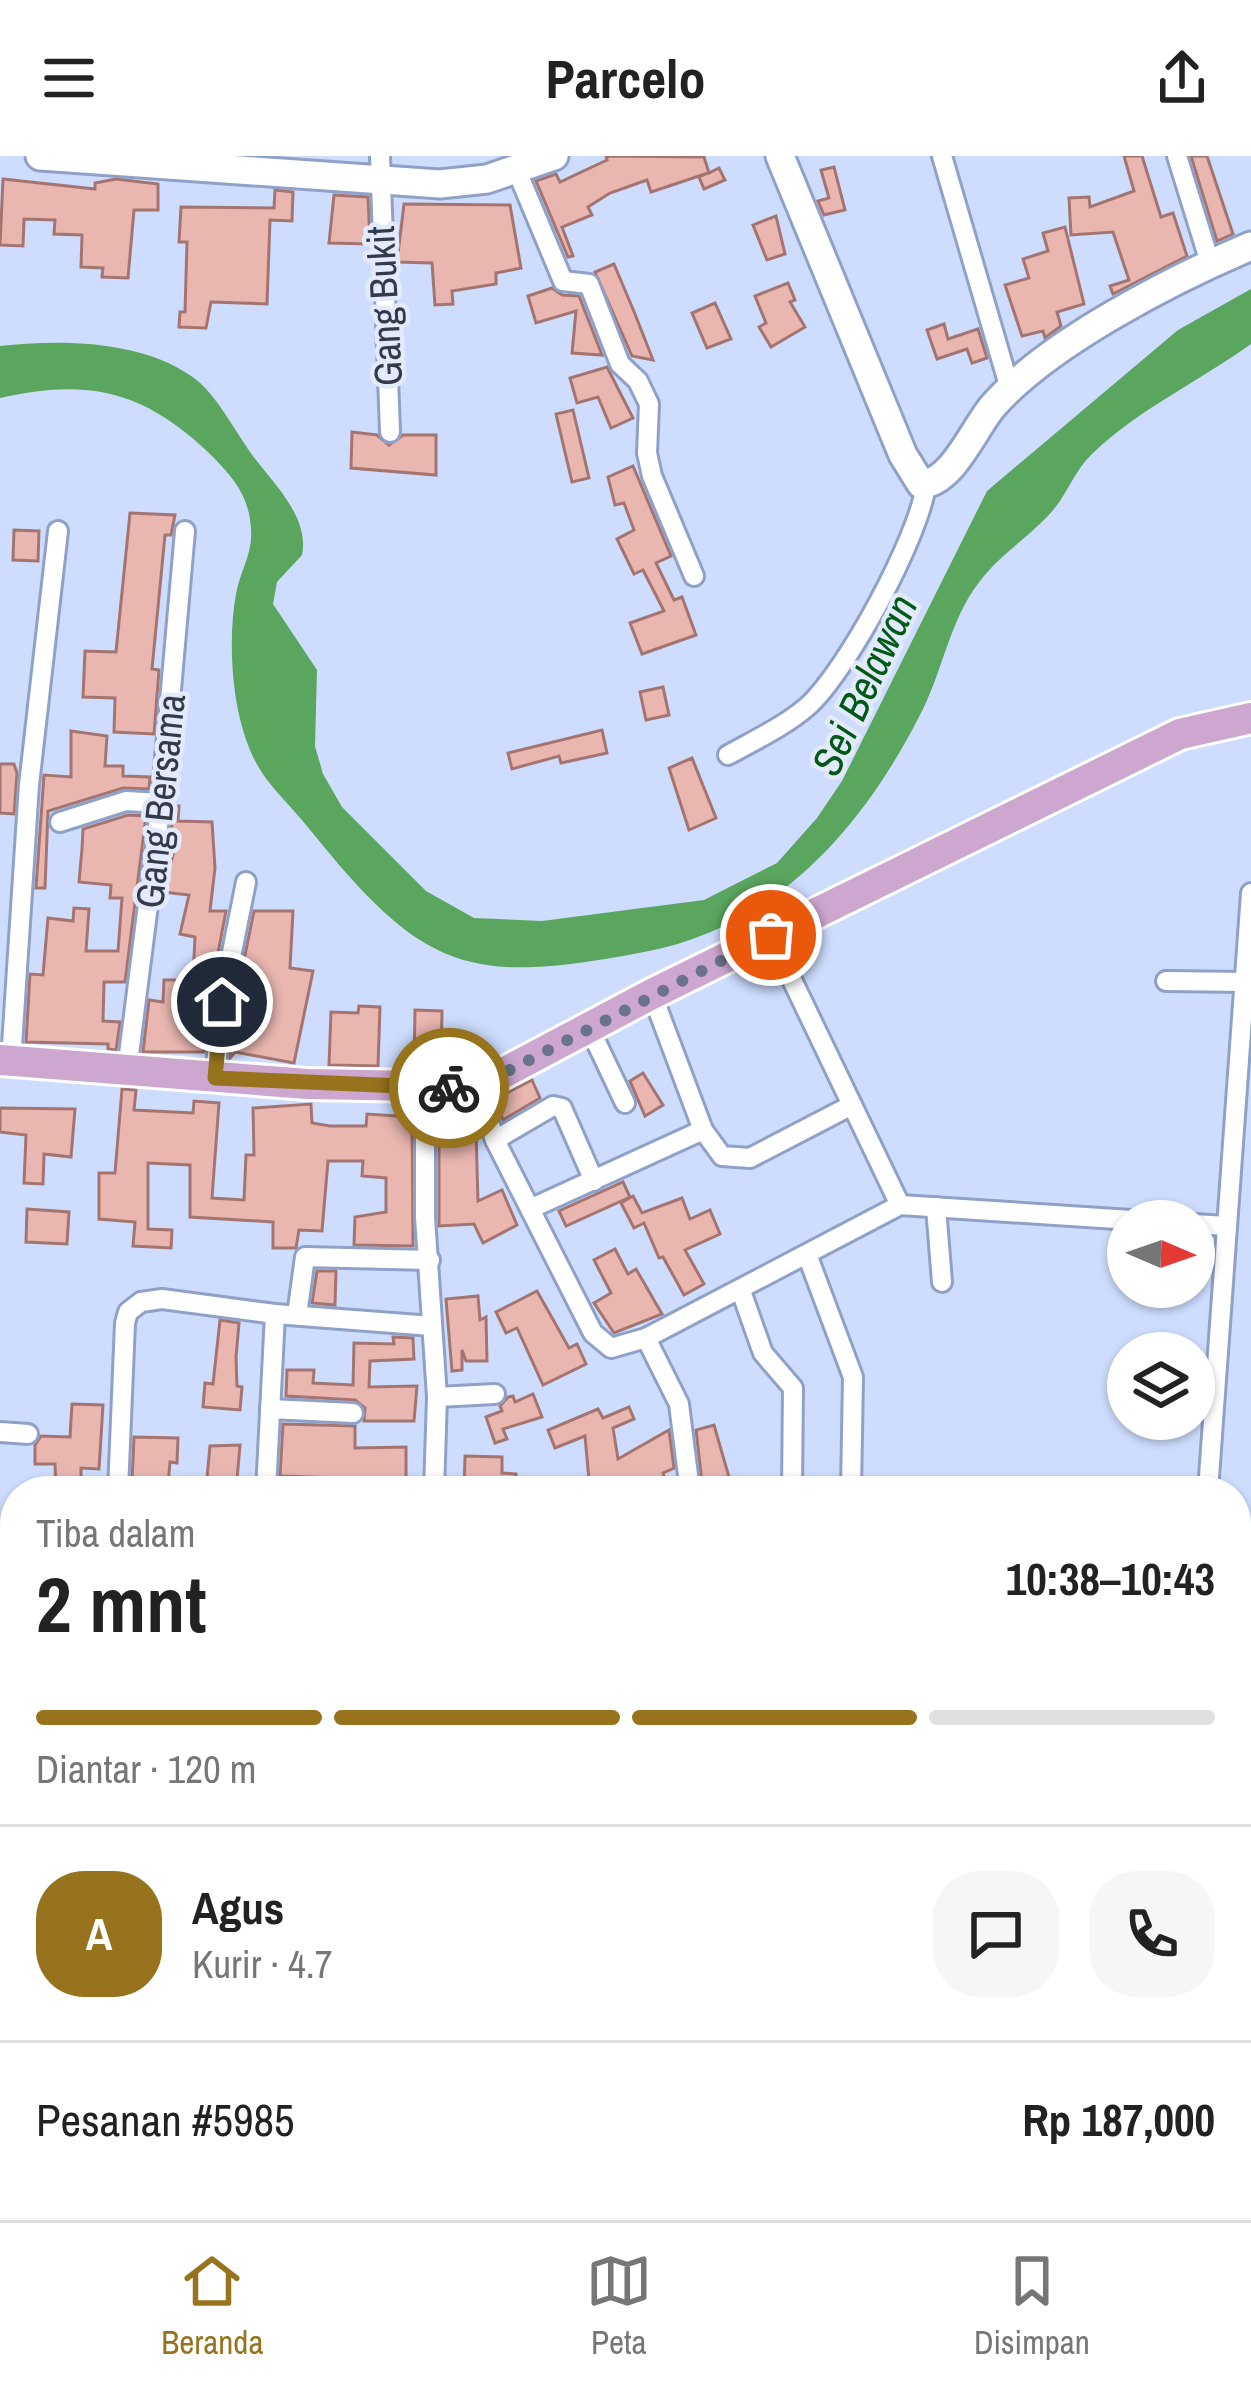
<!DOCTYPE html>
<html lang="id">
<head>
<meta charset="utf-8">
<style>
	:root { --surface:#fff; --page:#f6f6f6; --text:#222; --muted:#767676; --line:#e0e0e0; --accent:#96731c }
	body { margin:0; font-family:"Archivo Narrow",sans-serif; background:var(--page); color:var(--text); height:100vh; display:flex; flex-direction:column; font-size:45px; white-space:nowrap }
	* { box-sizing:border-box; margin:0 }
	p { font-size:39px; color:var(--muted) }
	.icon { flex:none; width:66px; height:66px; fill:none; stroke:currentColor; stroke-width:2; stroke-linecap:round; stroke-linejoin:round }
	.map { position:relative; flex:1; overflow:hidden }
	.side { position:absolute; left:0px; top:1320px; width:1251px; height:744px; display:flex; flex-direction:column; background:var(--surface); border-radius:48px 48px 0 0; box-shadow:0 3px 9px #0004 }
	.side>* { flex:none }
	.needle { width:78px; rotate:92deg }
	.controls { position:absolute; left:1107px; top:1044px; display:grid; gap:24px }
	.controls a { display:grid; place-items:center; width:108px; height:108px; border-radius:50%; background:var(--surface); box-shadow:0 3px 9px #0004; font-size:60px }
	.pin { position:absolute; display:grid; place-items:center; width:102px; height:102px; color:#fff; margin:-51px; border:6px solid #fff; border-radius:50%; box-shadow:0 3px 12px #0007 }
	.courier { position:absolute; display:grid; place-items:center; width:120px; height:120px; margin:-60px; border:9px solid #96731c; border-radius:50%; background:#fff; color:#222; box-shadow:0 3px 15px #0007 }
	.headline em { font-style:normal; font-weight:700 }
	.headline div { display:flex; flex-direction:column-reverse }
	.headline { display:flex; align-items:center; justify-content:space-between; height:204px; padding:0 36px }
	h1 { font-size:78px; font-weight:700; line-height:90px }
	.bar { display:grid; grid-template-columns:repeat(4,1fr); gap:18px 12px; align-content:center; height:144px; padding:0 36px }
	.bar i { height:15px; border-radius:9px; background:var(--line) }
	.bar .on { background:var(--accent) }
	.bar p { grid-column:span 4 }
	.line { display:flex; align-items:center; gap:30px; padding:0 36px; border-top:3px solid var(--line) }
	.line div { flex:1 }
	.round { display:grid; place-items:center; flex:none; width:126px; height:126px; border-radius:48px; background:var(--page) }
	header { display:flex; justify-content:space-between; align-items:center; height:156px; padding:0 36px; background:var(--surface); font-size:54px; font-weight:700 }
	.menu { display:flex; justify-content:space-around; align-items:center; height:168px; border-top:3px solid var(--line); background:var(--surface); font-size:33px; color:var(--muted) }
	.menu a { display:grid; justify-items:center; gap:6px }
	.menu .on { color:var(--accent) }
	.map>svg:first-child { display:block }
	.water { fill:#5aa65f }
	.building { fill:#e9b6b0; stroke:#a47570; stroke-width:3 }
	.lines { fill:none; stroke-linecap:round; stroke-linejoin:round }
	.street-casing { stroke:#8fa1c8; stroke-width:24 }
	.secondary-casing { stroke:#8fa1c8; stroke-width:33 }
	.primary-casing { stroke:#fff; stroke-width:36 }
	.street { stroke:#fff; stroke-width:18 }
	.secondary { stroke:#fff; stroke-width:27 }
	.primary { stroke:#cda7cf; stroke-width:30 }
	.done { stroke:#69748a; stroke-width:12; stroke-dasharray:0 21.6 }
	.route { stroke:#96731c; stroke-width:15 }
	.labels { text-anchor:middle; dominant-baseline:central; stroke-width:9; stroke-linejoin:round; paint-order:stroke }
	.street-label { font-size:39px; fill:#333b4b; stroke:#e2eafb }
	.water-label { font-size:42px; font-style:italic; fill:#005a15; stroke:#e2eafb }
</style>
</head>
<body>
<header><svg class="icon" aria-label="menu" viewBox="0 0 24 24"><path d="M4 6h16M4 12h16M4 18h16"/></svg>Parcelo<svg class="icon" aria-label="share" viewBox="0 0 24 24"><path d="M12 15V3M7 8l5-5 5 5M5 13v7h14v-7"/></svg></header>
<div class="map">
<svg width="1251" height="2064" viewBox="0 0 1251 2064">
	<rect width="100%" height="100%" fill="#ceddfe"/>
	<!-- water -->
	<path class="water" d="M1251 133V188C1200 225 1137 254 1092 298 1075 314 1068 336 1054 353 1033 378 1005 395 984 420 951 459 945 507 924 551 866 668 779 771 644 796 468 830 424 815 311 675 276 631 255 623 240 563 231 526 229 476 236 438 240 415 253 398 251 373 249 340 234 322 211 299 144 235 90 222 0 242V190C61 183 149 184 199 226 221 245 240 285 260 309 280 334 309 365 302 399L277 426 273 448 317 514 315 590 323 618 342 651 426 735 474 762 542 765 704 744 777 707 817 662 842 625 987 335 1178 174Z"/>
	<!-- building -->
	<g class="building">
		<polygon points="606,0 704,1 709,17 719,12 725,24 704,33 699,21 708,17 651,36 647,24 610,37 588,51 592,59 562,71 573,100 568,101 536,25 556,18 560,26 607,4"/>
		<polygon points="1124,0 1142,0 1161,61 1173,57 1187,100 1113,138 1110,130 1129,124 1113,76 1071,79 1069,42 1089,41 1090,51 1134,35"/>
		<polygon points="1191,0 1207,0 1233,78 1217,85"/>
		<polygon points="834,11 845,54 824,59 818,45 829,42 821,14"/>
		<polygon points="3,23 95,33 95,27 116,23 158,28 158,54 134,54 128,122 102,121 103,112 81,111 82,79 54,78 55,64 24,63 23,90 0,89"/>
		<polygon points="275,34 293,36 292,65 270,64 267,148 211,146 206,172 179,171 180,156 185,156 187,86 179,86 181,51 274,52"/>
		<polygon points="334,39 368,41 370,88 329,87"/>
		<polygon points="404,48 510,49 521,112 496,117 496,128 452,135 453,148 435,149 432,107 397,106"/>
		<polygon points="776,60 785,98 767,104 753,69"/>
		<polygon points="1065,71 1084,148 1057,156 1061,170 1045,182 1043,175 1022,180 1005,129 1029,122 1023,103 1048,95 1043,77"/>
		<polygon points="614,108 635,158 653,204 632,200 595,116"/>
		<polygon points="788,127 795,144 790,146 805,171 771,191 759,171 766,167 755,140"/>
		<polygon points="552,132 562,139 579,140 602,199 572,197 576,155 536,167 528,140"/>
		<polygon points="715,147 731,183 707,192 692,157"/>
		<polygon points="944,168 948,183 978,173 987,202 972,207 967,193 937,203 927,174"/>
		<polygon points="607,211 633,262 611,272 598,241 577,247 570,222"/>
		<polygon points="573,254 589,322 572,326 556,258"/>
		<polygon points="352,276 377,279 389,289 403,279 436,279 436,319 351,312"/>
		<polygon points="633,310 671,400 656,407 674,444 682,441 696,479 642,498 630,467 664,455 643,414 634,418 617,383 634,374 624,347 615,349 608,321"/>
		<polygon points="130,357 175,359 171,379 165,379 152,513 159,514 154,578 114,576 115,542 83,541 85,495 116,496"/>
		<polygon points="14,374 39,375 38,405 13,404"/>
		<polygon points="663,531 669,559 646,564 640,536"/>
		<polygon points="602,574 607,597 561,607 559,600 512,613 508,597"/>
		<polygon points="71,575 107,580 105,610 123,610 123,620 150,621 149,633 123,632 48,655 45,732 36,732 44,619 71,621"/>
		<polygon points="692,602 716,662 689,674 669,612"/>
		<polygon points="0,608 14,608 17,617 14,658 0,657"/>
		<polygon points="174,650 179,650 178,665 212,666 215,712 210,755 226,755 213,823 193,822 195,781 180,778 189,739 163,736 177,684 170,684"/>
		<polygon points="128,659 146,660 125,826 104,826 103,865 120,866 116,894 108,893 108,888 26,886 30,818 43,819 48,762 73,765 74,752 89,753 86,795 118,795 122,742 110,742 111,729 79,726 82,693 83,673"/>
		<polygon points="254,755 293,755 290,812 313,815 294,907 235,896 230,902 235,848"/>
		<polygon points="164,824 190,824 190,858 207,859 204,896 143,896 149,844 163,846"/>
		<polygon points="359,850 380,851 378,910 329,909 331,856 358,857"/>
		<polygon points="415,854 442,855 441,911 414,910"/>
		<polygon points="643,917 663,949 645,960 630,925"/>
		<polygon points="532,924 540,942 503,964 495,943"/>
		<polygon points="122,933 136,934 134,954 193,957 194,945 219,947 212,1042 244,1044 246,999 254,999 253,952 311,948 312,967 330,970 366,970 367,958 412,961 413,1090 354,1089 355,1061 386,1056 386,1022 362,1020 363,1005 328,1005 322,1075 299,1074 296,1092 273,1092 273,1066 190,1061 190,1009 148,1007 148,1073 172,1074 171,1092 133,1090 135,1066 99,1063 99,1017 115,1017"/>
		<polygon points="454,950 468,950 468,976 476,976 478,1045 502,1034 517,1069 483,1087 474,1068 439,1070 439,959 454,960"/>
		<polygon points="0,952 75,953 71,1001 44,998 43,1028 24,1027 26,979 0,976"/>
		<polygon points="623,1026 630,1041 566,1070 559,1055"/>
		<polygon points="633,1040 642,1057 682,1042 690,1063 710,1054 720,1078 685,1094 704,1128 684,1139 663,1101 659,1102 644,1067 634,1072 621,1047"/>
		<polygon points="27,1053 69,1056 67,1088 26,1086"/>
		<polygon points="615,1093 628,1118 636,1113 662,1158 614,1177 594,1147 611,1137 594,1104"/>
		<polygon points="317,1115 336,1115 335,1149 312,1147"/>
		<polygon points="537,1135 569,1192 577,1188 586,1208 543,1229 517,1172 506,1177 496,1156"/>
		<polygon points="478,1140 480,1164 486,1161 487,1205 466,1205 462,1194 462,1214 452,1215 446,1143"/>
		<polygon points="220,1164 239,1167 236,1201 237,1230 242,1231 240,1254 203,1251 205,1227 213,1228"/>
		<polygon points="393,1181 413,1182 414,1203 370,1205 369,1231 417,1230 414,1265 364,1265 365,1252 355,1244 286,1240 287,1214 314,1214 313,1227 353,1229 354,1187 394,1188"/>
		<polygon points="533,1238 542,1261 503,1273 507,1283 495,1287 486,1261 502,1255 500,1250 508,1241 513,1240 515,1246"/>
		<polygon points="72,1248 103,1249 99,1313 81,1312 81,1335 56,1335 55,1308 35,1308 35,1289 41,1280 70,1281"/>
		<polygon points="629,1251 634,1263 613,1272 618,1303 669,1274 674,1312 663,1317 668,1335 590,1335 585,1280 555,1292 548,1274 598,1253 603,1262"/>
		<polygon points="283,1268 355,1270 355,1292 406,1291 406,1335 337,1335 337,1322 280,1320"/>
		<polygon points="714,1269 733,1335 703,1335 696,1274"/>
		<polygon points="134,1281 178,1282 177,1307 170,1306 168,1329 132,1326"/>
		<polygon points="240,1289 236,1335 206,1332 210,1290"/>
		<polygon points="465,1300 502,1301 502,1317 516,1318 516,1335 464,1335"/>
	</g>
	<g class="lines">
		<defs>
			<g id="street">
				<polyline points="380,0 390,276"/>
				<polyline points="942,0 1010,233"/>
				<polyline points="1177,0 1211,110"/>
				<polyline points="517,15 563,125 589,128 620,208 638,225 649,248 647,297 652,320 694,420"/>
				<path d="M728 599C755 584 785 570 808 550 848 513 919 381 926 329"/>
				<polyline points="60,666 126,645 161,647"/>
				<polyline points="771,780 900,1049"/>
				<polyline points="1166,825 1245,826"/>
				<polyline points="652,838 703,974 722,1000 750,1002 852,949"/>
				<polyline points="589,871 625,947"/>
				<polyline points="11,905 29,629 58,375"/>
				<polyline points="127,914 161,647 185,375"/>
				<polyline points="215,922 222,846 246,726"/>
				<polyline points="477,931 495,984 593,1177 611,1192 646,1182 900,1049 1147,1065"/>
				<polyline points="425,932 425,1061 437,1241 434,1335"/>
				<polyline points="495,984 553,950 562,952 594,1025"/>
				<polyline points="936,1051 942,1126"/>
				<polyline points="532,1052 703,974"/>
				<polyline points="1194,1068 1227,1070"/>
				<polyline points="808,1101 853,1221 851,1335"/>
				<polyline points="741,1135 763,1197 793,1232 792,1335"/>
				<polyline points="297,1159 305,1101 430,1104"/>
				<polyline points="646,1182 679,1248 690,1335"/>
				<polyline points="437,1241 495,1238"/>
				<polyline points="270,1253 353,1257"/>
				<polyline points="0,1276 28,1278"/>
				<polyline points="933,1333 956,1335"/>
				<polyline points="118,1335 125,1167 128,1156 141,1146 162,1143 275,1158 432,1170"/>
				<polyline points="266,1335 275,1158"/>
				<polyline points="1208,1335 1251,737"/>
				<polyline points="0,1394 15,1396"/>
				<polyline points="1236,1524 1251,1524"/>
				<polyline points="0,1584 15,1585"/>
				<polyline points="1236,1851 1251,1852"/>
				<polyline points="1236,1932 1251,1933"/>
				<polyline points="1236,2029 1251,2029"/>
				<polyline points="63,2064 64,2049"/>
				<polyline points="224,2064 226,2049"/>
				<polyline points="392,2064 393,2049"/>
				<polyline points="1156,2064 1157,2049"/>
			</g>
			<g id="secondary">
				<polyline points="40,0 440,28 487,23 554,0"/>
				<path d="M780 0 903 299 921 328C952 328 974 272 993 250 1048 187 1173 123 1251 90"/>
			</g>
			<polyline id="primary" points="0,904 307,928 477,931 652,838 1180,578 1251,562"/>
		</defs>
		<!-- street casing -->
		<use href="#street" class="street-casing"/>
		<!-- secondary casing -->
		<use href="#secondary" class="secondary-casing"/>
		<!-- primary casing -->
		<use href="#primary" class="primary-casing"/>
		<!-- street -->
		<use href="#street" class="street"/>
		<!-- secondary -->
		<use href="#secondary" class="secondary"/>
		<!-- primary -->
		<use href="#primary" class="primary"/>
	</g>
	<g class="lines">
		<!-- done -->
		<polyline class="done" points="449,932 477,931 771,779"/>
		<!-- route -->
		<polyline class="route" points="222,846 215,922 449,932"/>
	</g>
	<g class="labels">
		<!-- street labels -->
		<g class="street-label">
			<text transform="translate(384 150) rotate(-93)">Gang Bukit</text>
			<text transform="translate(160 645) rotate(-84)">Gang Bersama</text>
		</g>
		<!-- water labels -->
		<g class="water-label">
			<text transform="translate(864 529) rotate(-65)">Sei Belawan</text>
		</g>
	</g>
</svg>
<div class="controls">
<a><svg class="needle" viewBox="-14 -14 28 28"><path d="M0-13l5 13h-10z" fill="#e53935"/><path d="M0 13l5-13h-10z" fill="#767676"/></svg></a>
<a><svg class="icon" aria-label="layers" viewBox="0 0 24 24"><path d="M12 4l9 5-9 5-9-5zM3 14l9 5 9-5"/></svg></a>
</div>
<div class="pin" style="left:771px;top:779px;background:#ea580c"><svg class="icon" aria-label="bag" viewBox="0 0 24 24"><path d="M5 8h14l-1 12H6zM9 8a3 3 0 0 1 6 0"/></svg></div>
<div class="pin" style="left:222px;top:846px;background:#1f2937"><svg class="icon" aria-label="home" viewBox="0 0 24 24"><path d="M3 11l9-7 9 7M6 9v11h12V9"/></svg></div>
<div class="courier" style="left:449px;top:932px"><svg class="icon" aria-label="bike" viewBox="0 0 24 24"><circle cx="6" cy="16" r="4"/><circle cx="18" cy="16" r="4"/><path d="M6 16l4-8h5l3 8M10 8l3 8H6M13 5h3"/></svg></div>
<section class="side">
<div class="headline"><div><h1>2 mnt</h1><p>Tiba dalam</p></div><em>10:38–10:43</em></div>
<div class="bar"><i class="on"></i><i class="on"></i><i class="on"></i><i></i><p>Diantar · 120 m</p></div>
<div class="line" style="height:216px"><b class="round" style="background:var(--accent);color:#fff">A</b><div><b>Agus</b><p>Kurir · 4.7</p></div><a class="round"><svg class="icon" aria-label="chat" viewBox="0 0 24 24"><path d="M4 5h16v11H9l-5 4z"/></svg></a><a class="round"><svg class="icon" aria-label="phone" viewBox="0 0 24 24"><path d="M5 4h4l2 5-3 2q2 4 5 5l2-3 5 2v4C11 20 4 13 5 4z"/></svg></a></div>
<div class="line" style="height:156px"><div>Pesanan #5985</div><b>Rp 187,000</b></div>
</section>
</div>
<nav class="menu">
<a class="on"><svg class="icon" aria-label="home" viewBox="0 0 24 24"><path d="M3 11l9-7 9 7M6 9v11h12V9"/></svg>Beranda</a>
<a><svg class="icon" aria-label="map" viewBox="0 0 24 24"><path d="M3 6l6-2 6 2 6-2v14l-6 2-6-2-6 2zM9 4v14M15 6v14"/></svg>Peta</a>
<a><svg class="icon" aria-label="saved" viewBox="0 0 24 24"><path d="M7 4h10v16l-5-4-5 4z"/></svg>Disimpan</a>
</nav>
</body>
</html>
